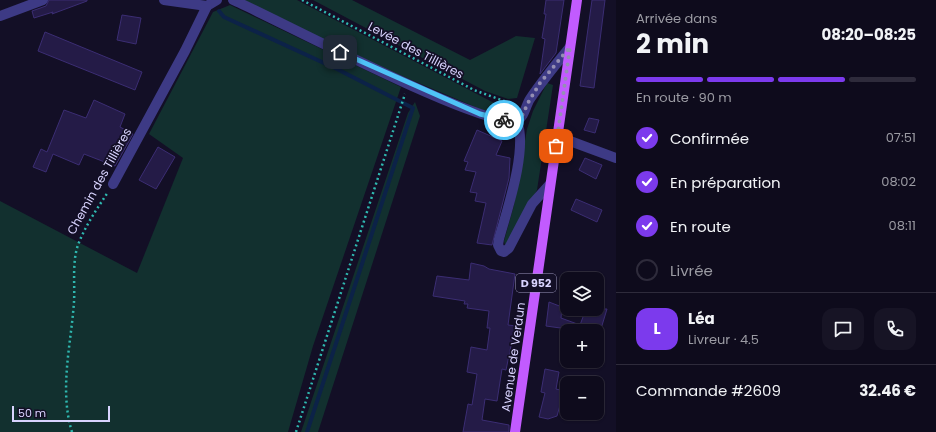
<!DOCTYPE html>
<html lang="fr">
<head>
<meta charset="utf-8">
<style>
	:root { --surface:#0e0b1c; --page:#171425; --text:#f1f3f6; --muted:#9b9ba3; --line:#2e2b3b; --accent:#7c3aed }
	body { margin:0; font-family:Poppins,sans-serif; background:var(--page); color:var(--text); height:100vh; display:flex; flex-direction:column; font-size:15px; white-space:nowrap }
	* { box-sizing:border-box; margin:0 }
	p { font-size:13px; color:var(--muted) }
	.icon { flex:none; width:22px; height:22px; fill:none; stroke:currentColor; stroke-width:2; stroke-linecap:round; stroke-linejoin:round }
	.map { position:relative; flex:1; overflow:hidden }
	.side { display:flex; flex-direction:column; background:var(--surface); width:320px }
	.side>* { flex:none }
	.controls { position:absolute; left:560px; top:272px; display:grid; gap:8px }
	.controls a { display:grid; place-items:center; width:44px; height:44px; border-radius:8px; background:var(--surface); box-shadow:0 1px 3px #0004,0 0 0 1px var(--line); font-size:20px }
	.scale { position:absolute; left:12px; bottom:10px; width:98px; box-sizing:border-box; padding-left:4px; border:2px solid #d9d4ff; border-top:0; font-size:11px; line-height:14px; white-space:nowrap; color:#d9d4ff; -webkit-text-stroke:3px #130f26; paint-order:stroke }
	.pin { position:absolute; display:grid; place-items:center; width:34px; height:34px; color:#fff; margin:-17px; border-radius:8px; box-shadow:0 2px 6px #0006 }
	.courier { position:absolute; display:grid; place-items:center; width:40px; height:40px; margin:-20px; border:3px solid #4fc3f7; border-radius:50%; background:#fff; color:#222; box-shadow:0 1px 5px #0007 }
	.headline em { font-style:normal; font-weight:700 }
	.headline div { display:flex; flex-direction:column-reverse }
	.headline { display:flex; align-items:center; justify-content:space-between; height:68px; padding:0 20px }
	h1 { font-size:26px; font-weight:700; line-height:30px }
	.bar { display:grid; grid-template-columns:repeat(4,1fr); gap:6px 4px; align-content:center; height:48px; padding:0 20px }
	.bar i { height:5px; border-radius:3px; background:var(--line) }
	.bar .active { background:var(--accent) }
	.bar p { grid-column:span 4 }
	.line { display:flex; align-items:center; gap:10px; padding:0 20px; border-top:1px solid var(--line) }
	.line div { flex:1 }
	.round { display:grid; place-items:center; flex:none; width:42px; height:42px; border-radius:12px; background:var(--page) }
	ol { padding:0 20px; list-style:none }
	li { display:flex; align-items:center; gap:12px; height:44px }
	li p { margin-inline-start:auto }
	li .icon { padding:4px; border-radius:50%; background:var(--accent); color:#fff; stroke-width:4 }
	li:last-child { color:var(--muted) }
	li i { width:22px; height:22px; border:2px solid var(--line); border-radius:50% }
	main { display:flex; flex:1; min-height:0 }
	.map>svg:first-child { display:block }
	.green { fill:#12302f }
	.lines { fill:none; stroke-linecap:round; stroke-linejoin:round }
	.stream { stroke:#0c2248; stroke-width:4 }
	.building { fill:#241b47; stroke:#3b2d73 }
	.path { stroke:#2fb8b0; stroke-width:2.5; stroke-dasharray:2 3; stroke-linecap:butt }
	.street { stroke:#3d3a85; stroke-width:10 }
	.primary { stroke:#c25bff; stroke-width:10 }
	.done { stroke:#948fb3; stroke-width:4; stroke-dasharray:0 7.2 }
	.route { stroke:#4fc3f7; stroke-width:5 }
	.labels { text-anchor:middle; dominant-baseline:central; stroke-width:3.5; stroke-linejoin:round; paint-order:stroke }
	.shield { fill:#130f26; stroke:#9e99be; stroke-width:1 }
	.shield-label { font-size:11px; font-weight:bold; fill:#d9d4ff }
	.street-label { font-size:12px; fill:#d9d4ff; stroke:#130f26 }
</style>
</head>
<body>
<main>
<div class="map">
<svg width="616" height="432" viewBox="0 0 616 432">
	<rect width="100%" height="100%" fill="#130f26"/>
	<!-- green -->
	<g class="green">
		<polygon points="244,0 297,0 519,116 512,118 480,109 402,76 308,33"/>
		<polygon points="313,0 352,0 470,60 516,36 535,38 517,98 508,99 485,91"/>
		<polygon points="230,5 401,87 313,346 288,432 0,432 0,201 137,273 183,158 149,134 213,12"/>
		<polygon points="547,83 553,85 537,190 509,245 505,245 504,241 514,205 527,129 533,111"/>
		<polygon points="415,102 420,116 318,432 301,432 408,113"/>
	</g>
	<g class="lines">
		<!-- stream -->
		<polyline class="stream" points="219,11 224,17 337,69 413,108 307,432"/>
	</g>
	<!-- building -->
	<g class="building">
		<polygon points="49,0 87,0 87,1 52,14 53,12 34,18 32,11 46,6"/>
		<polygon points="546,0 564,0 556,53 540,74 545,39 542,38 546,14 544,14"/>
		<polygon points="592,0 605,0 594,88 580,86"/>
		<polygon points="122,15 141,18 136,44 117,40"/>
		<polygon points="45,32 142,72 135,90 38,51"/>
		<polygon points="94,100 125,114 120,127 133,134 115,166 84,154 79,165 53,154 46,172 33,167 41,149 47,152 64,110 86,118"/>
		<polygon points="589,118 599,120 595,133 584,130"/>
		<polygon points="477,130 502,141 496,155 510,158 509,178 492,245 477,243 486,203 475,201 477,193 470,192 476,172 465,170 468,162 464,161"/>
		<polygon points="158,147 175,157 156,189 139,180"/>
		<polygon points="585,158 602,165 596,179 579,170"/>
		<polygon points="576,199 602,210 597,222 571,210"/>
		<polygon points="471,263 484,266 489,269 515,274 508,325 516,326 514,342 512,341 506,370 502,369 497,401 485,399 482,420 509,425 509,432 463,432 468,404 472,405 477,374 467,372 471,347 487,350 490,328 487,328 489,311 467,308 468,304 464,304 465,301 433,296 437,276 469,280"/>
		<polygon points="549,302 562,307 561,318 580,325 586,309 607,309 600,332 583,326 582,331 546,326"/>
		<polygon points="545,369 559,372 556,389 564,391 557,416 548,419 539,417 545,393 541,392"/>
	</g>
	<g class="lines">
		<!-- path -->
		<g class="path">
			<polyline points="302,0 474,90 515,105"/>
			<path d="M72 432C59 390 71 345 74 302 75 284 72 262 78 245 85 226 97 209 108 192"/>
			<polyline points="296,432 405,94"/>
		</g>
		<!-- street -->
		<g class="street">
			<polyline points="164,0 207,6 217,0"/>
			<path d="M233 0C273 17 490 133 518 120 524 117 526 105 530 99 542 81 556 64 570 47"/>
			<polyline points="0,16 43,0"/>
			<path d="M517 121C528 149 507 210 499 239L498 245 501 251 504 252 509 248 532 204 550 184"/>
			<polyline points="558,133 570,141 616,158"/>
			<polyline points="113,184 185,51 207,6"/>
		</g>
		<!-- primary -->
		<polyline class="primary" points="515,432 577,0"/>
	</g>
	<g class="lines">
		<!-- done -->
		<polyline class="done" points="504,120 517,121 521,118 529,101 540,83 570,47 556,146"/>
		<!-- route -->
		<polyline class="route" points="340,52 480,114 504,120"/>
	</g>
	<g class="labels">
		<!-- shield labels -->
		<rect class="shield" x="516" y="274" width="40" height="18" rx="3"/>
		<g class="shield-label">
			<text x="536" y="283">D 952</text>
		</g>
		<!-- street labels -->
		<g class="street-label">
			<text transform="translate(416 50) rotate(28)">Levée des Tillières</text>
			<text transform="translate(99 181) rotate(-61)">Chemin des Tillières</text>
			<text transform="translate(513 357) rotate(-82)">Avenue de Verdun</text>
		</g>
	</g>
</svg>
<div class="controls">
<a><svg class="icon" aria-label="layers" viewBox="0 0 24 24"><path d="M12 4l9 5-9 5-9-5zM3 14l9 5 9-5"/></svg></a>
<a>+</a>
<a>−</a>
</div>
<div class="scale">50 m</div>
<div class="pin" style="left:556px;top:146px;background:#ea580c"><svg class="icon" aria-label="bag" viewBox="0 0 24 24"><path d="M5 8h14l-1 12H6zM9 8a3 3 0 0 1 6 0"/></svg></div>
<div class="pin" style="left:340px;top:52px;background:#1f2937"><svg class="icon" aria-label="home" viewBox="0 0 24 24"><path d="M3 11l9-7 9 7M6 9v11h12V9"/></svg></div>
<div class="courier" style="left:504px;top:120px"><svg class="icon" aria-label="bike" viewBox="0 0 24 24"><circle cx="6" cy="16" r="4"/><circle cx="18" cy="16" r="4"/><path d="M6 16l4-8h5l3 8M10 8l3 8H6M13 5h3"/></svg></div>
</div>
<section class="side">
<div class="headline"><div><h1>2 min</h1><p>Arrivée dans</p></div><em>08:20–08:25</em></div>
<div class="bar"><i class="active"></i><i class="active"></i><i class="active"></i><i></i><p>En route · 90 m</p></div>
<ol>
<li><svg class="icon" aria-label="check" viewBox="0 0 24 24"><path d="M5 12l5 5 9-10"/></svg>Confirmée<p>07:51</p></li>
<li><svg class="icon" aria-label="check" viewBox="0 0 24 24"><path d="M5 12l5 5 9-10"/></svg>En préparation<p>08:02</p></li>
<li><svg class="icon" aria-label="check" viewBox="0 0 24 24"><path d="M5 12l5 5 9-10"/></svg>En route<p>08:11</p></li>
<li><i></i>Livrée</li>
</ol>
<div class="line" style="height:72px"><b class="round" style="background:var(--accent);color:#fff">L</b><div><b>Léa</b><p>Livreur · 4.5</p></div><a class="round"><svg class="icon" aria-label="chat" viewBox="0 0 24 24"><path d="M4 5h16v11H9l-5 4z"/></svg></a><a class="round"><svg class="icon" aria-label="phone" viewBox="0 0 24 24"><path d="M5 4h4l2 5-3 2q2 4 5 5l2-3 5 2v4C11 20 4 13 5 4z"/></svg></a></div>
<div class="line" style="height:52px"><div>Commande #2609</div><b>32.46 €</b></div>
</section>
</main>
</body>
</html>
